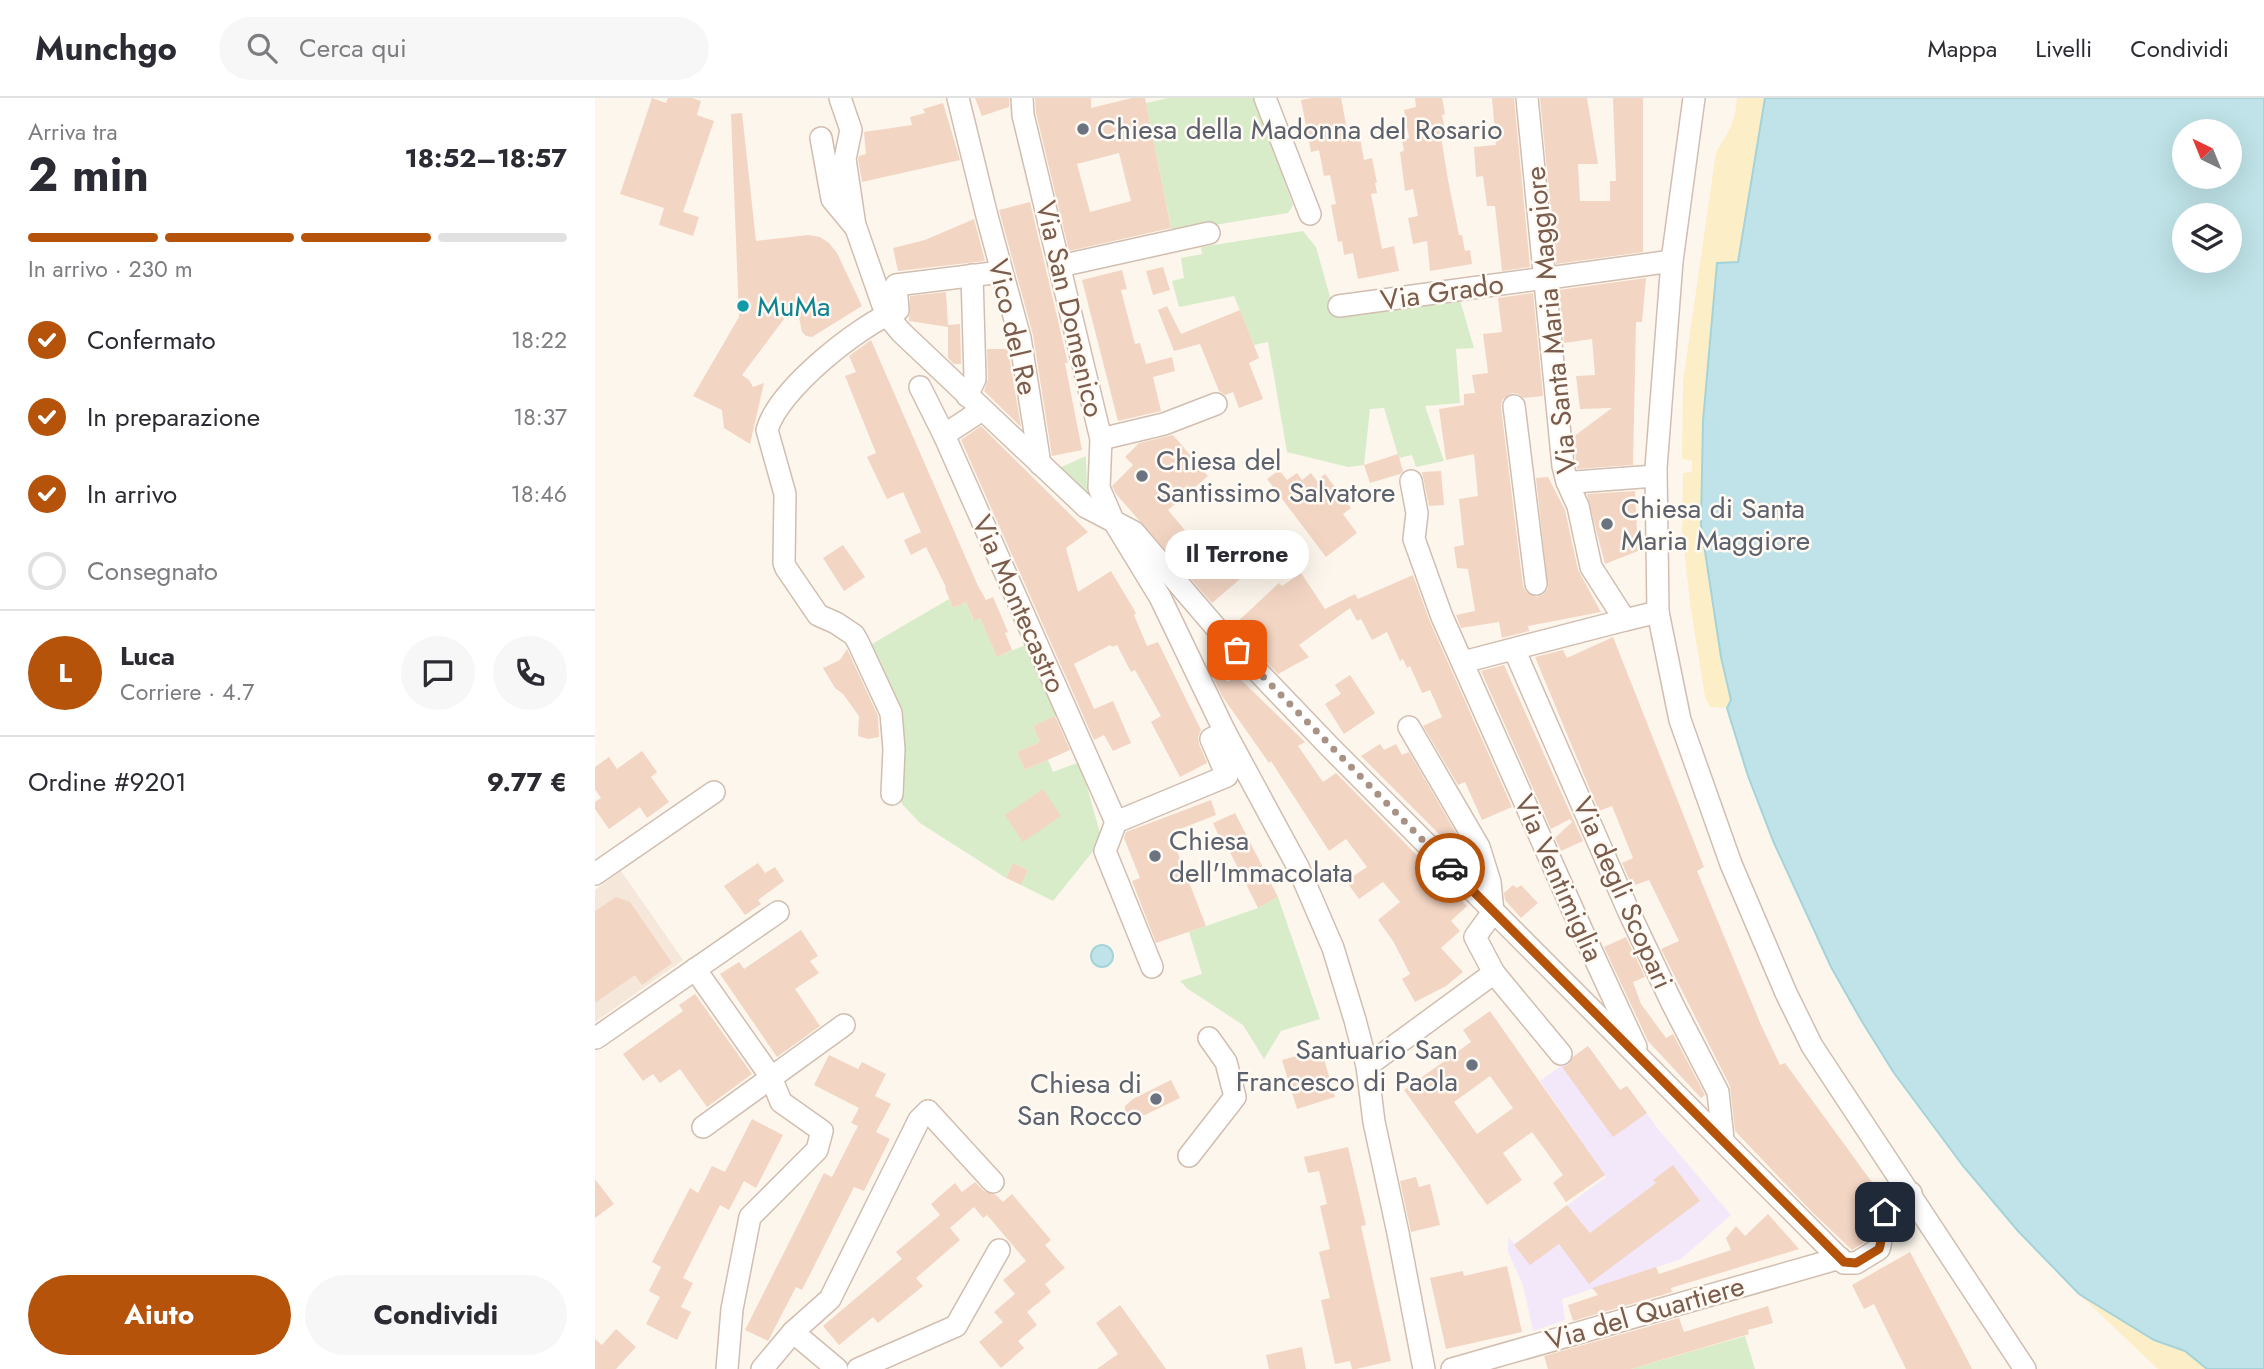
<!DOCTYPE html>
<html lang="it">
<head>
<meta charset="utf-8">
<style>
	:root { --surface:#fff; --page:#f7f7f7; --text:#2b2b33; --muted:#7c7c81; --line:#e1e1e2; --accent:#b45309 }
	body { margin:0; font-family:Jost,sans-serif; background:var(--page); color:var(--text); height:100vh; display:flex; flex-direction:column; font-size:26px; white-space:nowrap }
	* { box-sizing:border-box; margin:0 }
	p { font-size:23px; color:var(--muted) }
	.icon { flex:none; width:38px; height:38px; fill:none; stroke:currentColor; stroke-width:2; stroke-linecap:round; stroke-linejoin:round }
	.map { position:relative; flex:1; overflow:hidden }
	.panel { display:flex; flex-direction:column; background:var(--surface); width:595px }
	.panel>* { flex:none }
	.needle { width:46px; rotate:317deg }
	.buttons { position:absolute; left:1577px; top:21px; display:grid; gap:14px }
	.buttons a { display:grid; place-items:center; width:70px; height:70px; border-radius:50%; background:var(--surface); box-shadow:0 7px 28px #0002; font-size:35px }
	.pin { position:absolute; display:grid; place-items:center; width:60px; height:60px; color:#fff; margin:-30px; border-radius:14px; box-shadow:0 4px 10px #0006 }
	.courier { position:absolute; display:grid; place-items:center; width:70px; height:70px; margin:-35px; border:5px solid #b45309; border-radius:50%; background:#fff; color:#222; box-shadow:0 2px 9px #0007 }
	.bubble { position:absolute; height:49px; border-radius:24px; background:var(--surface); box-shadow:0 7px 28px #0002; font-size:23px; font-weight:700; line-height:49px; text-align:center }
	.overview em { font-style:normal; font-weight:700 }
	.overview div { display:flex; flex-direction:column-reverse }
	.overview { display:flex; align-items:center; justify-content:space-between; height:119px; padding:0 28px }
	h1 { font-size:46px; font-weight:700; line-height:52px }
	.bar { display:grid; grid-template-columns:repeat(4,1fr); gap:10px 7px; align-content:center; height:84px; padding:0 28px }
	.bar i { height:9px; border-radius:5px; background:var(--line) }
	.bar .active { background:var(--accent) }
	.bar p { grid-column:span 4 }
	.line { display:flex; align-items:center; gap:18px; padding:0 28px; border-top:2px solid var(--line) }
	.line div { flex:1 }
	.round { display:grid; place-items:center; flex:none; width:74px; height:74px; border-radius:37px; background:var(--page) }
	ol { padding:0 28px; list-style:none }
	li { display:flex; align-items:center; gap:21px; height:77px }
	li p { margin-inline-start:auto }
	li .icon { padding:7px; border-radius:50%; background:var(--accent); color:#fff; stroke-width:4 }
	li:last-child { color:var(--muted) }
	li i { width:38px; height:38px; border:4px solid var(--line); border-radius:50% }
	.cta { display:flex; gap:14px; margin-top:auto; padding:14px 28px }
	.cta a { flex:1; height:80px; border-radius:42px; background:var(--accent); color:#fff; font-size:28px; font-weight:700; line-height:80px; text-align:center }
	.cta a+a { background:var(--page); color:var(--text) }
	header { display:flex; align-items:center; gap:42px; box-sizing:border-box; height:98px; padding:0 35px; background:var(--surface); border-bottom:2px solid var(--line) }
	header strong { font-size:33px }
	nav { display:flex; gap:38px; margin-inline-start:auto; font-size:24px }
	.search { width:490px; height:63px; background:var(--page); display:flex; align-items:center; gap:18px; box-sizing:border-box; padding:0 24px; border-radius:38px; color:var(--muted); font-size:26px }
	main { display:flex; flex:1; min-height:0 }
	.map>svg:first-child { display:block }
	.residential { fill:#f5e8da }
	.education { fill:#f3e8fa }
	.green { fill:#d8ecc9 }
	.sand { fill:#fcefc7 }
	.water { fill:#bfe3e8; stroke:#a5d3da; stroke-width:2; fill-rule:evenodd }
	.building { fill:#f3d5c3; fill-rule:evenodd }
	.lines { fill:none; stroke-linecap:round; stroke-linejoin:round }
	.minor-casing { stroke:#d1beb0; stroke-width:24 }
	.minor { stroke:#fff; stroke-width:21 }
	.done { stroke:#a89285; stroke-width:7; stroke-dasharray:0 12.6 }
	.route { stroke:#b45309; stroke-width:9 }
	.worship-dot { fill:#6b7280; stroke:#fffaf3; stroke-width:2.5 }
	.culture-dot { fill:#0f9aa8; stroke:#fffaf3; stroke-width:2.5 }
	.labels { text-anchor:middle; dominant-baseline:central; stroke-width:5; stroke-linejoin:round; paint-order:stroke }
	.worship-label { font-size:28px; fill:#5b616d; stroke:#fffaf3; text-anchor:start }
	.street-label { font-size:28px; fill:#7a5c4d; stroke:#fffaf3 }
	.culture-label { font-size:28px; fill:#0d838f; stroke:#fffaf3; text-anchor:start }
</style>
</head>
<body>
<header>
<strong>Munchgo</strong>
<div class="search"><svg class="icon" aria-label="search" viewBox="0 0 24 24"><circle cx="10" cy="10" r="6"/><path d="M15 15l6 6"/></svg>Cerca qui</div>
<nav><a>Mappa</a><a>Livelli</a><a>Condividi</a></nav>
</header>
<main>
<section class="panel">
<div class="overview"><div><h1>2 min</h1><p>Arriva tra</p></div><em>18:52–18:57</em></div>
<div class="bar"><i class="active"></i><i class="active"></i><i class="active"></i><i></i><p>In arrivo · 230 m</p></div>
<ol>
<li><svg class="icon" aria-label="check" viewBox="0 0 24 24"><path d="M5 12l5 5 9-10"/></svg>Confermato<p>18:22</p></li>
<li><svg class="icon" aria-label="check" viewBox="0 0 24 24"><path d="M5 12l5 5 9-10"/></svg>In preparazione<p>18:37</p></li>
<li><svg class="icon" aria-label="check" viewBox="0 0 24 24"><path d="M5 12l5 5 9-10"/></svg>In arrivo<p>18:46</p></li>
<li><i></i>Consegnato</li>
</ol>
<div class="line" style="height:126px"><b class="round" style="background:var(--accent);color:#fff">L</b><div><b>Luca</b><p>Corriere · 4.7</p></div><a class="round"><svg class="icon" aria-label="chat" viewBox="0 0 24 24"><path d="M4 5h16v11H9l-5 4z"/></svg></a><a class="round"><svg class="icon" aria-label="phone" viewBox="0 0 24 24"><path d="M5 4h4l2 5-3 2q2 4 5 5l2-3 5 2v4C11 20 4 13 5 4z"/></svg></a></div>
<div class="line" style="height:91px"><div>Ordine #9201</div><b>9.77 €</b></div>
<div class="cta"><a>Aiuto</a><a>Condividi</a></div>
</section>
<div class="map">
<svg width="1669" height="1271" viewBox="0 0 1669 1271">
	<rect width="100%" height="100%" fill="#fdf6ec"/>
	<!-- residential -->
	<polygon class="residential" points="26,773 88,862 0,924 0,792"/>
	<!-- education -->
	<polygon class="education" points="993,948 1025,992 1032,988 1063,1031 1136,1117 1086,1161 967,1201 970,1222 938,1233 928,1187 913,1154 913,1139 919,1146 1011,1079 945,983"/>
	<!-- green -->
	<g class="green">
		<polygon points="573,0 660,0 698,107 693,115 577,134 551,5"/>
		<polygon points="708,133 721,149 739,213 799,204 801,212 864,199 879,250 861,251 865,305 830,308 849,363 821,369 817,357 804,360 789,310 775,311 769,367 753,369 692,354 673,244 659,247 639,198 584,209 577,183 589,180 586,160 607,156 606,149"/>
		<polygon points="491,358 492,395 464,370"/>
		<polygon points="354,501 358,510 371,504 378,522 385,520 402,559 435,545 466,616 438,628 445,644 422,654 430,672 453,662 458,674 485,664 507,742 458,803 426,787 433,772 418,765 411,780 325,725 307,706 272,549"/>
		<polygon points="683,799 725,921 686,933 669,961 648,927 593,891 585,883 607,876 594,834 663,810"/>
		<polygon points="1150,1238 1160,1271 1036,1271"/>
	</g>
	<!-- sand -->
	<g class="sand">
		<path d="M1142 0H1170L1143 164 1122 165 1108 323 1106 427 1126 559 1136 602 1132 610 1115 609 1110 599 1095 505 1087 432 1088 375 1097 374V363L1087 361 1088 284 1121 54C1133 36 1141 22 1142 0Z"/>
		<polygon points="1484,1196 1559,1242 1590,1253 1612,1271 1563,1271"/>
	</g>
	<!-- water -->
	<g class="water">
		<path d="M1170 0H1669V1271H1612L1590 1253 1559 1242 1484 1196 1423 1133 1368 1068 1299 975 1266 922 1236 869 1179 745 1153 678 1132 610 1136 602 1126 559 1106 427 1108 323 1122 165 1143 164ZM1589 33H1634V79H1589ZM1589 117H1634V163H1589Z"/>
		<circle cx="507" cy="858" r="11"/>
	</g>
	<!-- building -->
	<g class="building">
		<polygon points="57,0 71,5 73,0 97,0 106,3 102,17 119,23 88,114 104,119 98,138 64,127 69,110 25,96"/>
		<polygon points="380,0 414,0 414,9 387,18"/>
		<path d="M440 0H496V10L537 0H550L576 130 474 153 441 15ZM524 55 536 103 495 114 482 66Z"/>
		<polygon points="717,0 746,0 754,42 765,40 769,62 777,60 782,85 780,85 782,95 776,96 787,151 799,148 804,173 763,181 758,155 749,157 747,143 743,144 736,107 741,106 735,77 729,78 724,52 716,54 706,2"/>
		<polygon points="820,0 847,0 850,16 847,17 850,32 845,33 853,82 864,137 867,137 870,153 875,152 877,166 835,173 832,143 818,146 813,120 823,118 818,91 810,93 805,54 809,53 807,42 814,40 809,12 821,9"/>
		<polygon points="897,0 919,0 935,169 907,173 900,108 892,108 888,78 881,79 879,49 901,47"/>
		<polygon points="945,0 992,0 1003,66 983,66 985,103 1015,103 1015,83 1021,83 1018,0 1048,0 1048,154 961,166"/>
		<polygon points="348,5 365,62 267,84 263,61 264,58 271,56 269,34 317,27 315,19 330,15 328,11"/>
		<polygon points="147,15 161,143 213,137 225,139 234,145 242,155 267,208 217,239 211,238 207,234 201,205 147,277 154,282 158,289 169,285 155,346 129,330 127,312 98,298 144,219 136,16"/>
		<polygon points="435,104 473,265 470,265 487,352 457,358 438,237 404,112"/>
		<polygon points="379,121 390,163 303,173 298,150 330,142"/>
		<polygon points="568,169 575,192 558,197 551,173"/>
		<polygon points="527,172 532,191 526,192 540,246 545,245 551,266 577,259 580,273 558,279 566,313 523,323 487,182"/>
		<polygon points="1051,180 1047,224 1041,224 1038,367 982,371 978,339 1017,310 985,311 981,278 1000,277 997,241 969,245 964,192"/>
		<polygon points="351,194 353,227 365,226 366,266 359,266 353,260 353,229 314,223 315,198"/>
		<polygon points="938,195 948,298 929,300 923,296 917,295 907,302 906,309 928,488 931,494 942,499 949,496 953,490 941,380 953,379 970,412 983,472 1006,514 933,528 934,533 907,540 904,524 866,530 861,517 880,513 873,471 862,470 859,449 869,447 864,401 883,398 879,356 851,362 844,311 869,307 869,296 880,295 877,277 893,275 888,236 907,234 903,200"/>
		<polygon points="572,208 586,236 645,212 664,260 654,265 668,301 644,310 638,294 630,297 624,293 605,246 579,253 563,212"/>
		<polygon points="276,242 383,488 391,502 398,499 413,534 410,535 417,552 402,559 385,520 379,523 371,504 358,510 350,490 351,489 331,449 316,457 309,442 326,434 308,394 292,401 272,359 281,355 250,278 261,274 254,258"/>
		<polygon points="392,251 413,251 426,329 389,293 393,281"/>
		<polygon points="386,328 493,434 471,450 483,494 516,473 541,515 539,517 552,548 563,544 606,632 603,639 604,646 612,665 585,679 556,624 566,618 540,572 536,574 522,547 517,549 515,547 479,566 499,611 518,603 536,645 518,653 509,637 499,642 366,342"/>
		<polygon points="578,337 613,378 573,412 621,469 629,462 645,481 617,505 521,396 517,388 538,367 530,359 544,345"/>
		<polygon points="803,356 808,373 805,376 775,385 769,367"/>
		<polygon points="684,372 692,382 702,375 707,382 716,375 722,383 730,376 756,410 748,416 762,435 731,459 672,381"/>
		<polygon points="846,373 849,407 834,408 827,374"/>
		<polygon points="1040,393 1043,453 1010,466 992,396"/>
		<polygon points="248,447 270,479 249,493 228,460"/>
		<polygon points="706,475 730,511 760,496 763,501 818,477 835,524 917,709 887,722 870,684 863,687 828,628 847,619 835,592 827,595 815,568 812,570 808,561 805,563 792,534 777,542 766,521 762,523 755,510 704,547 714,559 683,576 638,528 684,485 687,488"/>
		<polygon points="1018,539 1109,769 1102,773 1166,927 1185,967 1190,965 1287,1098 1263,1115 1273,1135 1273,1142 1257,1152 1217,1114 1140,1033 1135,988 1066,851 1084,843 1054,782 1037,788 1027,765 1038,760 1017,708 1004,713 940,559 968,552 972,560"/>
		<polygon points="252,551 283,618 284,639 273,641 263,638 264,618 248,596 240,590 228,570 245,562"/>
		<polygon points="611,564 633,584 641,577 710,644 703,648 728,684 741,675 872,808 856,823 865,833 846,850 868,874 851,888 820,904 807,881 815,876 798,843 783,822 805,804 788,784 764,801 751,783 772,769 751,741 734,753 676,663 674,665 627,598"/>
		<polygon points="909,567 988,743 966,753 960,740 977,724 975,721 956,731 886,573"/>
		<polygon points="755,577 780,615 749,636 730,606 746,596 740,587"/>
		<polygon points="460,618 475,652 430,672 422,654 445,644 438,628"/>
		<polygon points="785,646 789,652 801,646 807,657 814,654 872,754 876,768 766,658"/>
		<polygon points="47,653 62,674 56,679 74,704 52,720 45,709 14,731 0,711 0,704 6,700 0,691 0,669 14,659 22,671"/>
		<polygon points="448,691 466,718 428,744 410,717"/>
		<polygon points="616,702 621,717 575,735 611,828 561,845 537,783 545,780 529,740 531,734"/>
		<polygon points="640,715 683,799 663,810 632,748 629,750 618,725"/>
		<polygon points="163,765 170,775 180,769 189,783 163,802 166,806 150,817 129,788"/>
		<polygon points="418,765 433,772 426,787 411,780"/>
		<polygon points="918,787 922,790 926,787 943,805 926,820 910,802 909,795"/>
		<polygon points="21,799 35,804 77,865 47,887 40,877 0,905 0,813"/>
		<polygon points="206,832 223,858 215,863 224,875 200,891 225,928 182,959 125,876 144,864 149,871"/>
		<polygon points="1031,839 1050,879 1038,884 1046,906 1071,940 1078,936 1110,997 1106,1000 1053,943 1009,849"/>
		<polygon points="100,896 157,976 112,1009 85,971 65,985 58,976 48,983 28,956 88,913 84,907"/>
		<path d="M895 913 1010 1077 971 1104 958 1085 968 1077 937 1034 908 1055 927 1082 892 1107 809 992 876 944 868 932ZM895 978 918 1010 882 1036 859 1004Z"/>
		<polygon points="993,948 1025,992 1032,988 1052,1015 1018,1039 967,969 974,966 978,959"/>
		<polygon points="726,951 740,999 702,1011 687,962"/>
		<polygon points="234,957 263,971 267,964 291,976 280,998 296,1006 281,1034 295,1041 269,1093 259,1089 207,1192 201,1189 173,1243 150,1232 229,1075 237,1079 263,1028 256,1025 264,1010 219,987"/>
		<polygon points="576,982 585,1000 550,1017 536,1020 530,1016 530,1008 538,1001"/>
		<polygon points="157,1021 188,1037 161,1090 149,1083 134,1112 125,1107 88,1180 98,1185 86,1209 96,1214 82,1242 51,1226 65,1199 54,1193 66,1169 57,1164 95,1090 103,1095 117,1068 130,1074"/>
		<polygon points="753,1049 771,1127 766,1128 796,1263 761,1271 757,1271 755,1263 740,1266 726,1202 735,1200 724,1154 735,1151 725,1108 732,1106 724,1073 713,1075 709,1059"/>
		<polygon points="1078,1067 1105,1103 994,1186 964,1146 935,1167 919,1147 972,1107 995,1135 1061,1085 1058,1082"/>
		<polygon points="821,1079 824,1089 835,1086 845,1127 816,1134 805,1083"/>
		<polygon points="0,1081 19,1106 0,1120"/>
		<polygon points="380,1084 389,1093 401,1097 408,1104 417,1096 456,1142 450,1147 470,1170 450,1186 456,1194 432,1214 442,1227 423,1243 429,1250 406,1270 384,1244 408,1224 399,1214 420,1196 408,1182 431,1163 392,1117 388,1120 379,1109 355,1130 365,1142 321,1180 328,1188 283,1225 278,1219 244,1247 228,1228 307,1161 301,1154 345,1117 336,1106 360,1085 367,1094"/>
		<polygon points="1173,1116 1204,1151 1076,1190 1077,1194 978,1223 973,1207 1003,1197 997,1190 1061,1169 1064,1176 1136,1152 1131,1140 1141,1128 1150,1138"/>
		<polygon points="1315,1154 1360,1238 1377,1271 1311,1271 1279,1206 1269,1211 1257,1187"/>
		<polygon points="912,1168 927,1234 851,1251 835,1180 868,1173 869,1178"/>
		<polygon points="525,1207 571,1271 502,1271 523,1256 501,1225"/>
		<polygon points="1173,1208 1178,1225 1153,1232 1154,1236 1036,1271 953,1271 949,1258 1084,1220 1089,1234"/>
		<polygon points="21,1231 41,1249 21,1271 0,1271 0,1241 7,1247"/>
		<polygon points="707,1249 711,1271 674,1271 671,1257"/>
	</g>
	<g class="lines">
		<defs>
			<g id="minor">
				<polyline points="245,0 256,32 250,61 260,128"/>
				<polyline points="363,0 392,118 425,240 445,366"/>
				<polyline points="427,0 428,17 506,341 504,390 518,422 565,499 630,634 703,769 738,850 760,922 772,968 779,1024 803,1135 829,1271"/>
				<polyline points="670,0 715,116"/>
				<polyline points="932,0 968,368 972,384 983,408 996,469 1030,522 1063,514"/>
				<polyline points="1099,0 1077,163 1061,370 1063,514 1085,622 1136,766 1191,895 1217,948 1430,1271"/>
				<path d="M226 40 237 101 261 130 291 216 306 234 491 409 539 434 623 532 735 649 1249 1165H1261L1284 1151C1287 1142 1286 1137 1286 1128 1285 1111 1303 1103 1316 1095"/>
				<polyline points="465,168 614,135"/>
				<polyline points="961,179 1077,163"/>
				<polyline points="744,208 950,180"/>
				<polyline points="325,289 349,337 521,724"/>
				<polyline points="372,298 380,281 377,177"/>
				<polyline points="919,308 941,486"/>
				<polyline points="349,337 387,312"/>
				<polyline points="506,341 569,326 621,306"/>
				<polyline points="816,383 822,415 819,441 847,519 989,837 1041,949"/>
				<polyline points="980,384 1060,378"/>
				<polyline points="919,551 1033,812 1078,907 1123,994 1128,1041"/>
				<polyline points="872,563 1030,522"/>
				<polyline points="814,629 884,749 895,784 898,814"/>
				<path d="M297 696 299 651 296 615 263 544 259 537 241 525 223 517 191 470 189 465 190 396 172 332C183 292 264 227 303 212L301 187 406 174"/>
				<polyline points="0,776 119,694"/>
				<polyline points="557,869 510,753 521,724 632,678 616,641 630,634"/>
				<polyline points="100,871 176,979 186,1004 227,1033 222,1052 155,1119 137,1211 132,1271"/>
				<polyline points="899,875 966,956"/>
				<polyline points="1,940 183,814"/>
				<polyline points="772,968 899,875 880,839 898,814"/>
				<polyline points="108,1029 249,927"/>
				<polyline points="594,1058 640,999 631,964 614,940"/>
				<polyline points="198,1234 242,1271"/>
				<polyline points="167,1271 198,1234 235,1201 324,1022 333,1013 398,1084"/>
				<polyline points="263,1271 361,1228 404,1152"/>
				<polyline points="857,1271 1245,1160"/>
			</g>
		</defs>
		<!-- minor casing -->
		<use href="#minor" class="minor-casing"/>
		<!-- minor -->
		<use href="#minor" class="minor"/>
	</g>
	<g class="lines">
		<!-- done -->
		<polyline class="done" points="642,552 855,770"/>
		<!-- route -->
		<path class="route" d="M855 770 1249 1164 1261 1165 1284 1151C1289 1137 1284 1128 1290 1114"/>
	</g>
	<!-- markers -->
	<g class="worship-dot">
		<circle cx="488" cy="31" r="7"/>
		<circle cx="547" cy="378" r="7"/>
		<circle cx="1012" cy="426" r="7"/>
		<circle cx="560" cy="758" r="7"/>
		<circle cx="877" cy="967" r="7"/>
		<circle cx="561" cy="1001" r="7"/>
	</g>
	<circle class="culture-dot" cx="148" cy="208" r="7"/>
	<g class="labels">
		<!-- worship labels -->
		<g class="worship-label">
			<text x="502" y="31">Chiesa della Madonna del Rosario</text>
			<text x="561" y="362">Chiesa del<tspan x="561" dy="32">Santissimo Salvatore</tspan></text>
			<text x="1026" y="410">Chiesa di Santa<tspan x="1026" dy="32">Maria Maggiore</tspan></text>
			<text x="574" y="742">Chiesa<tspan x="574" dy="32">dell'Immacolata</tspan></text>
			<text x="863" y="951" text-anchor="end">Santuario San<tspan x="863" dy="32">Francesco di Paola</tspan></text>
			<text x="547" y="985" text-anchor="end">Chiesa di<tspan x="547" dy="32">San Rocco</tspan></text>
		</g>
		<!-- street labels -->
		<g class="street-label">
			<text transform="translate(847 194) rotate(-8)">Via Grado</text>
			<text transform="translate(475 211) rotate(77)">Via San Domenico</text>
			<text transform="translate(956 222) rotate(-96)">Via Santa Maria Maggiore</text>
			<text transform="translate(418 229) rotate(77)">Vico del Re</text>
			<text transform="translate(424 506) rotate(66)">Via Montecastro</text>
			<text transform="translate(964 780) rotate(66)">Via Ventimiglia</text>
			<text transform="translate(1028 795) rotate(66)">Via degli Scopari</text>
			<text transform="translate(1050 1215) rotate(-16)">Via del Quartiere</text>
		</g>
		<!-- culture labels -->
		<g class="culture-label">
			<text x="162" y="208">MuMa</text>
		</g>
	</g>
</svg>
<div class="buttons">
<a><svg class="needle" viewBox="-14 -14 28 28"><path d="M0-13l5 13h-10z" fill="#e53935"/><path d="M0 13l5-13h-10z" fill="#7c7c81"/></svg></a>
<a><svg class="icon" aria-label="layers" viewBox="0 0 24 24"><path d="M12 4l9 5-9 5-9-5zM3 14l9 5 9-5"/></svg></a>
</div>
<div class="pin" style="left:642px;top:552px;background:#ea580c"><svg class="icon" aria-label="bag" viewBox="0 0 24 24"><path d="M5 8h14l-1 12H6zM9 8a3 3 0 0 1 6 0"/></svg></div>
<div class="pin" style="left:1290px;top:1114px;background:#1f2937"><svg class="icon" aria-label="home" viewBox="0 0 24 24"><path d="M3 11l9-7 9 7M6 9v11h12V9"/></svg></div>
<div class="courier" style="left:855px;top:770px"><svg class="icon" aria-label="car" viewBox="0 0 24 24"><path d="M5 17H2v-5l4-1 3-4h7l3 4 3 1v5h-3M9 17h6M6 11h13"/><circle cx="7" cy="17" r="2"/><circle cx="17" cy="17" r="2"/></svg></div>
<div class="bubble" style="left:570px;top:432px;width:144px">Il Terrone</div>
</div>
</main>
</body>
</html>
